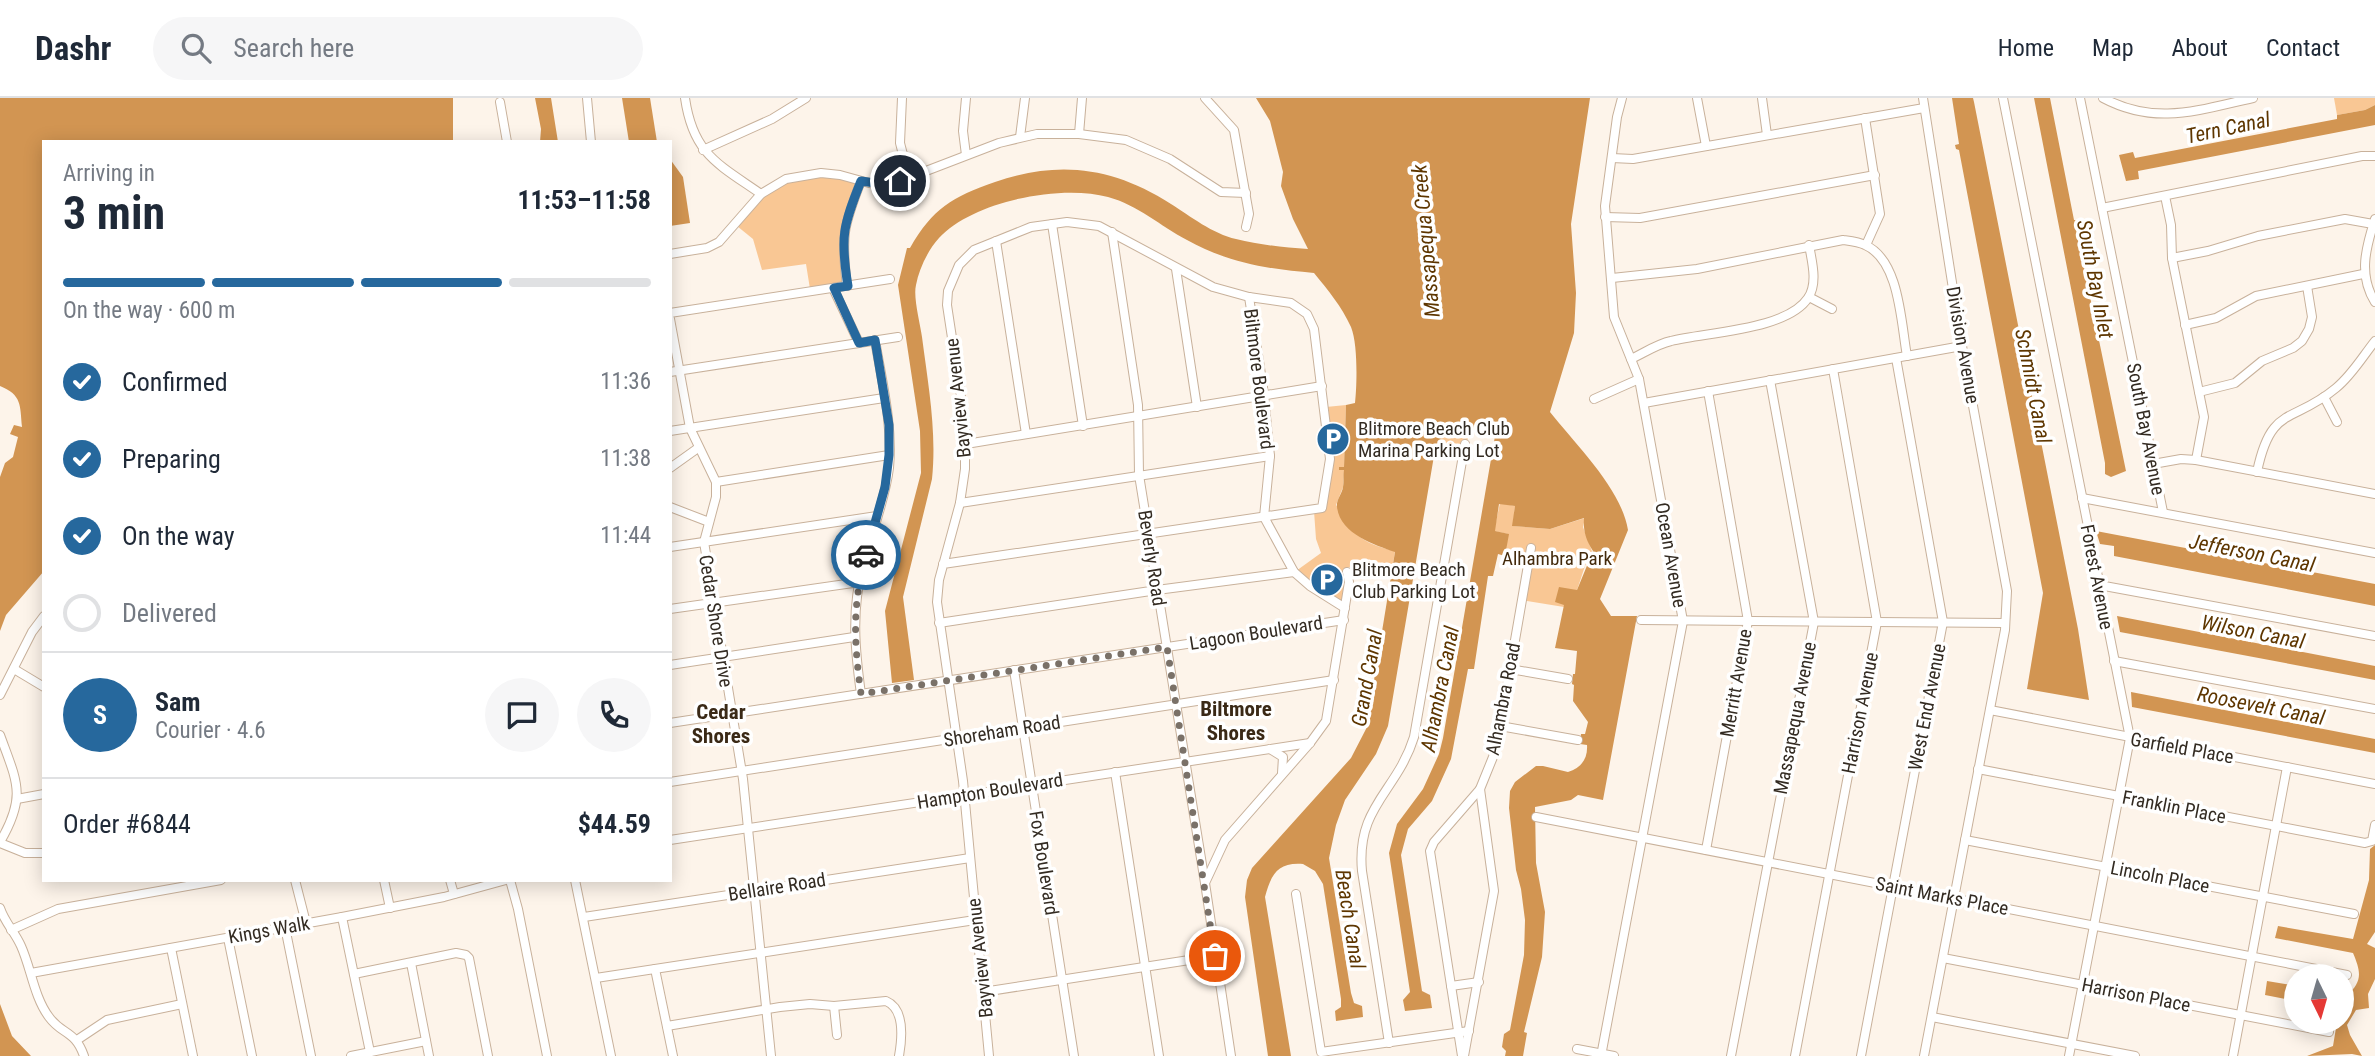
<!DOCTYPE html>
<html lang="en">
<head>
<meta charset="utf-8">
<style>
	:root { --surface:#fff; --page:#f6f6f7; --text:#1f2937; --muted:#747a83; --line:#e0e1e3; --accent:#26689d }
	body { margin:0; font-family:"Roboto Condensed",sans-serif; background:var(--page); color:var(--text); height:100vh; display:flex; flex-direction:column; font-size:26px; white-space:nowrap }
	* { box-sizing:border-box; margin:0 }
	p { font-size:23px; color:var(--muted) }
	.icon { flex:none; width:38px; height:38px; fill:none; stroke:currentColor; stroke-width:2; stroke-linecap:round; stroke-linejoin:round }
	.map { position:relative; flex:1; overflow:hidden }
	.drawer { position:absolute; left:42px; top:42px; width:630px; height:742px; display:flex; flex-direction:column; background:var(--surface); border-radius:0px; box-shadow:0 4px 18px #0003 }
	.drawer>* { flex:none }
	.needle { width:46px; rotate:175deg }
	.controls { position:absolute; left:2284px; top:866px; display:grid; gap:14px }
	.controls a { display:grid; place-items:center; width:70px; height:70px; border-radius:50%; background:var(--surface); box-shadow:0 4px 18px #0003; font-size:35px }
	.pin { position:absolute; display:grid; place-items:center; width:60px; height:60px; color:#fff; margin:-30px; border:4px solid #fff; border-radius:50%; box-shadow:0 2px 7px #0007 }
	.courier { position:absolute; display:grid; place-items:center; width:70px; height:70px; margin:-35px; border:5px solid #26689d; border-radius:50%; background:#fff; color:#222; box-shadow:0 2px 9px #0007 }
	.headline em { font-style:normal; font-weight:700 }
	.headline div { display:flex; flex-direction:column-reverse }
	.headline { display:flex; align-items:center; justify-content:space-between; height:119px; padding:0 21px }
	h1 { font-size:46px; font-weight:700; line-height:52px }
	.bar { display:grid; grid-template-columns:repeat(4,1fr); gap:10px 7px; align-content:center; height:84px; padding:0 21px }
	.bar i { height:9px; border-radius:5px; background:var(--line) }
	.bar .active { background:var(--accent) }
	.bar p { grid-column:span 4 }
	.line { display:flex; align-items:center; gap:18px; padding:0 21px; border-top:2px solid var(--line) }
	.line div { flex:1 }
	.round { display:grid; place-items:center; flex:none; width:74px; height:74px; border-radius:37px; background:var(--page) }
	ol { padding:0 21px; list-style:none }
	li { display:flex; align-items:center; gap:21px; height:77px }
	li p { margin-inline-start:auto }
	li .icon { padding:7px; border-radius:50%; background:var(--accent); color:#fff; stroke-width:4 }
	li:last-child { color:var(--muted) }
	li i { width:38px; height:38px; border:4px solid var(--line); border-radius:50% }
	header { display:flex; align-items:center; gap:42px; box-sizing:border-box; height:98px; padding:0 35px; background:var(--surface); border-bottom:2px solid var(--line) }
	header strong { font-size:33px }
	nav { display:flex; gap:38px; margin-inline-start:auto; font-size:24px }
	.search { width:490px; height:63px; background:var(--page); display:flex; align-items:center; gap:18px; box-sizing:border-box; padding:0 24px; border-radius:38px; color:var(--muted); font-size:26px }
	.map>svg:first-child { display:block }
	.green { fill:#f9c794 }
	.water { fill:#d29552 }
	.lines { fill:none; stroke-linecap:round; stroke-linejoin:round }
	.minor-casing { stroke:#c8b19b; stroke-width:10 }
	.minor { stroke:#fff; stroke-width:8 }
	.done { stroke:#7a7168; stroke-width:7; stroke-dasharray:0 12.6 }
	.route { stroke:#26689d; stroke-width:9 }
	.labels { text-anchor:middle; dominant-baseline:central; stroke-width:7; stroke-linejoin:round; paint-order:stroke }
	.street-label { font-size:19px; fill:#332b22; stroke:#fff }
	.poi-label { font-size:19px; fill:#332b22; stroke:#fff; text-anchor:start }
	.park-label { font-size:19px; fill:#432a0c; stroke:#fff }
	.water-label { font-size:21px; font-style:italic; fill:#5e3600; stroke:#fff }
	.neighbourhood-label { font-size:21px; font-weight:bold; fill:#3a2916; stroke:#fff }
</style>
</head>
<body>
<header>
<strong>Dashr</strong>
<div class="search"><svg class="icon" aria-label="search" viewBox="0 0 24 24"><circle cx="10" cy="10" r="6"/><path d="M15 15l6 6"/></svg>Search here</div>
<nav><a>Home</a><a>Map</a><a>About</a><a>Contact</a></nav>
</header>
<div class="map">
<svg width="2375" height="958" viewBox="0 0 2375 958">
	<rect width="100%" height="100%" fill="#fdf4ea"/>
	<!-- green -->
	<g class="green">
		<polygon points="2334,0 2375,0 2375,7 2365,12 2337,17"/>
		<path d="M825 77 858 84C842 124 837 140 844 184L810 191 806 166 762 172 753 141 737 128C769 89 774 85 825 77Z"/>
		<path d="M1346 307 1344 369H1339L1344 372 1343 389 1336 407C1355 437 1358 444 1395 453L1392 473 1346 469 1344 509 1296 473 1321 455 1316 441 1314 413 1324 410 1331 361 1326 309Z"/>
		<path d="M1464 330H1474V336L1468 339 1465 356 1435 352C1441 337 1449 333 1464 330Z"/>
		<polygon points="1500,405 1515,408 1513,428 1550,431 1585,420 1583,429 1593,456 1587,462 1577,492 1564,509 1521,502 1528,462 1505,458 1508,436 1494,433"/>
	</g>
	<!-- water -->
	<g class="water">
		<path d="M0 0H453V44H44V473L6 517 0 533V379L5 365 13 359 18 339 10 336 14 327 22 329C20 307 22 297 0 288Z"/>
		<polygon points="535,0 551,0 558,44 540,44 541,31"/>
		<polygon points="622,0 650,0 657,44 629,44"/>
		<path d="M1256 0H1590L1571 126 1576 195 1574 235 1550 314C1576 347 1621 390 1628 432L1600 501 1611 518H1637L1603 702 1578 697 1571 702 1535 709 1536 765 1545 814 1542 859 1524 934 1527 935 1523 958H1505L1506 953 1502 949 1504 936 1510 932 1524 857 1525 822 1521 791 1516 772 1509 710 1510 693 1515 684 1536 668H1543L1568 674C1581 670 1588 661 1587 647L1580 646 1581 636H1585L1588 624 1573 603 1574 587 1572 586 1573 576H1575L1577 553 1555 550 1564 507 1555 504 1559 489 1577 492 1593 453C1586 442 1583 433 1584 420L1550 431 1512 428 1515 408 1499 406 1495 433 1509 436 1505 458 1498 456 1493 478H1488L1474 571H1468L1451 661 1432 703 1408 731 1401 757 1422 893 1430 897 1432 910 1405 913 1403 902 1410 894 1389 755 1397 726 1423 691 1439 656 1443 640 1495 338 1491 333C1467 329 1445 326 1435 352L1388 628 1376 656 1345 702 1336 727 1329 760 1351 895 1354 905 1362 908 1363 919 1336 923 1335 913 1341 909V901L1323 786 1315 773 1303 766C1277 764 1271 777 1265 799L1291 958H1268L1245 799 1247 782 1252 770 1351 660 1366 631 1395 454C1375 447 1340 436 1337 409 1336 402 1342 396 1343 389 1344 384 1343 377 1344 372H1339V369H1344L1346 307 1355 305C1357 287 1358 246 1351 229 1342 209 1328 192 1314 175 1267 171 1229 165 1187 142 1160 128 1138 107 1108 99 1061 86 973 103 939 140 928 152 919 171 916 187 913 199 920 225 922 239 928 286 937 333 932 381L903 499 914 582 892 585 885 513 921 375 920 333 898 187 907 150H910C933 110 952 99 995 84 1059 62 1113 69 1171 106 1190 118 1213 136 1236 141 1258 146 1283 150 1308 151L1293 121 1281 88 1283 74 1270 23Z"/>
		<polygon points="1952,0 1973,0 1974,4 2078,531 2089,602 2027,591 2043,495 1959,52 1956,51 1955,47 1959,46"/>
		<polygon points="2034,0 2050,0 2074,122 2077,122 2078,125 2075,126 2126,373 2111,379 2105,376 2105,365"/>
		<polygon points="2375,7 2375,27 2138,73 2139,81 2126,83 2119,57 2133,54 2135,60 2337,21 2337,17 2365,12"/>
		<polygon points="670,61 683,79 690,125 670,128"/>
		<polygon points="2096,433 2375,486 2375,508 2114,458 2114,448 2100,446"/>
		<polygon points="2117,518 2375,568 2375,582 2120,534"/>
		<polygon points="2131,594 2375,641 2375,655 2132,609"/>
		<path d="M2375 747V834L2367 846 2375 850V881L2368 896 2369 910 2356 912 2347 927 2350 937 2362 958 2352 956 2307 958 2333 948 2337 924H2342V897L2346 898C2363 884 2361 874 2353 855L2275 840 2278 828 2353 841 2369 782 2370 751Z"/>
		<polygon points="2267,883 2296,888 2296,903 2265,897"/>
		<polygon points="0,906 12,938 31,958 0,958"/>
	</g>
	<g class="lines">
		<defs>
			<g id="minor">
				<polyline points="587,0 591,44"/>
				<path d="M685 0C693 56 718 66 761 96"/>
				<polyline points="902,0 900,45 909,80"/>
				<polyline points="966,0 963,33 966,57"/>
				<polyline points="1205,0 1234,32 1249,116 1246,129"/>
				<polyline points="1697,0 1706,48"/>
				<polyline points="1762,0 1767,37"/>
				<polyline points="1923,0 1962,248 2007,493 2005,532 1924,958"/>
				<polyline points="2003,0 2130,640 2069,958"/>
				<polyline points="2080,0 2163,414"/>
				<path d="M2103 0C2156 28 2198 12 2253 0"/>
				<polyline points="500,4 507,44"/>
				<polyline points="1865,20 1880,116 1866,147"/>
				<polyline points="1079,36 1082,0"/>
				<polyline points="1020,39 1025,0"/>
				<polyline points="703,52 772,21 806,0"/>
				<polyline points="1612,60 1633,61 1924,10"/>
				<polyline points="2165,98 2171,127 2172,160 2204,319 2196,362"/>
				<polyline points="2102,110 2362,58 2375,58"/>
				<polyline points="1605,119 1640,120 1875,77"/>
				<path d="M2375 121C2366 149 2358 177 2375 204"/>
				<polyline points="1052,126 1083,328"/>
				<polyline points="1112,134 1138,307 1139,377 1205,785"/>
				<polyline points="996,143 1026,336"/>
				<polyline points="670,156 707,150 719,144 761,96 786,81 821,75 840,77 869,85 882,86 900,83 999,45 1037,36 1079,36 1126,42 1170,61 1221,94 1246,95"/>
				<polyline points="2172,160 2208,153 2258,138 2345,121 2373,126"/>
				<polyline points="1176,171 1197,309"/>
				<path d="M1612 180 1697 171 1843 142C1850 143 1859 144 1865 147 1900 162 1901 226 1907 258"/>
				<path d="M847 188C841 138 843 129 861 83"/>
				<polyline points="833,190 859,245"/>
				<polyline points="1249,199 1263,289 1270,358 1264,419 1294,474 1310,488 1345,510"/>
				<polyline points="1809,199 1832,211"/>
				<polyline points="670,215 890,181"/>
				<polyline points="670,221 690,330 716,384 716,399 704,444 743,681 771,958"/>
				<polyline points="2185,227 2216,220 2256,198 2363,176"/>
				<path d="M1631 261C1644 255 1657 246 1671 243 1707 234 1787 232 1808 200 1818 185 1812 164 1809 147"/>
				<polyline points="670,274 898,239"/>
				<polyline points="2199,294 2235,285 2262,263 2293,250 2302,243 2309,231 2312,219 2307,188"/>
				<polyline points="2324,299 2337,324"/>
				<polyline points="1594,301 1639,281"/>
				<polyline points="1644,305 1962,248"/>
				<polyline points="670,333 884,300"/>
				<polyline points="966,346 1322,288"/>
				<polyline points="2153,366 2181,361 2196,362 2375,396"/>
				<polyline points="670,370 698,350"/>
				<path d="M2257 374C2271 306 2293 326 2336 290 2352 277 2363 258 2375 243"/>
				<polyline points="716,384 889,357"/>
				<polyline points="2082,400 2375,455"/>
				<polyline points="960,405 1270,358"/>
				<polyline points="670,409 709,424"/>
				<polyline points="670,449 877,418"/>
				<polyline points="943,466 1322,410 1330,361 1314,231 1307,216 1291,205 1249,199 1213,189 1099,128 1067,124 1031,129 974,152 959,167 948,193 947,207 965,325 965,371 960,405 939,482 937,504 963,683 989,958"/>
				<polyline points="2099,487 2375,538"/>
				<polyline points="670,511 860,484"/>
				<polyline points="1641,522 2005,525"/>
				<polyline points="939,525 1157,492 1294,474"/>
				<polyline points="2114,563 2375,611"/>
				<polyline points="670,567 854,539"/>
				<polyline points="14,571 44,589"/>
				<polyline points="1510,571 1568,581"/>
				<polyline points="1014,572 1074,958"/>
				<path d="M861 596C855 552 851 512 863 468 871 436 885 403 889 370 893 327 882 284 875 242"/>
				<polyline points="0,597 32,534 44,518"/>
				<polyline points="1990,612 2375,686"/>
				<polyline points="670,625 1344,522"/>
				<polyline points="1500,628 1578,642"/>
				<path d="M0 637C17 684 27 698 0 744"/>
				<polyline points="1270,651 1283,659 1282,675"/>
				<polyline points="1978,671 2365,745 2372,743 2375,727"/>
				<polyline points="1115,674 1159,958"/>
				<polyline points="670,684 1334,582"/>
				<polyline points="17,701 44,696"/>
				<polyline points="1536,719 2347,877"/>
				<polyline points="670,742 1310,645"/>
				<polyline points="1965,742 2354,816"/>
				<polyline points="0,745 25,755 44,755"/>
				<polyline points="1706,752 1748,523 1708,293"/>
				<polyline points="295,782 306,825"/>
				<polyline points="384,782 390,810"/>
				<polyline points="450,782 454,796"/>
				<polyline points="510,782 518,811 547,958"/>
				<polyline points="575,782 611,958"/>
				<polyline points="1296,796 1321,954 1469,933"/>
				<path d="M0 810C5 825 15 834 21 848 31 870 34 899 49 919 62 937 75 932 84 958"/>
				<polyline points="342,819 370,954"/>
				<polyline points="584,819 970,760"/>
				<polyline points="285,829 311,958"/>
				<polyline points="11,832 58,811 221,782"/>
				<polyline points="228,840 252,958"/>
				<polyline points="171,850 193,958"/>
				<polyline points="1943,860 2329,934"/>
				<polyline points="411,865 429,958"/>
				<polyline points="655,871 673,958"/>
				<polyline points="31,875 342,819 444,799 506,782"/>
				<polyline points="354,876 456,855 466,857 469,860 488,958"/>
				<polyline points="596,880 975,822"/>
				<polyline points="1451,888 1479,884"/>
				<polyline points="983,894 1215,858"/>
				<polyline points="834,908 837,937"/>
				<polyline points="1932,919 2135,958"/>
				<path d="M667 928 780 909 810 906 834 908 886 903C905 911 902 941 899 958"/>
				<polyline points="77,942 107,922 182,906"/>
				<path d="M1389 945 1362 773C1356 708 1397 694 1414 639L1465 346"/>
				<polyline points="1577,951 1614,958"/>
				<polyline points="351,958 426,943"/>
				<polyline points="1231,958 1205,785 1225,742 1310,645 1326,623 1349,484 1347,474"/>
				<polyline points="1462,958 1430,753 1434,744 1480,691"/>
				<polyline points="1464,958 1494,793 1480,691 1493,659 1498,640 1531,450"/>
				<polyline points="1601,958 1683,523 1639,281 1614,219 1605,108 1617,19 1622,0"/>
				<polyline points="1731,958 1814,524 1770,282"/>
				<polyline points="1795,958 1877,524 1833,271"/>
				<polyline points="1861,958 1943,524 1896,260"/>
				<polyline points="2233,958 2287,669"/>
			</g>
		</defs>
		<!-- minor casing -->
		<use href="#minor" class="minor-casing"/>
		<!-- minor -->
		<use href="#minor" class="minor"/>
	</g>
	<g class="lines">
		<!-- done -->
		<path class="done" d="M866 457C852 506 854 545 861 596L1167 549 1215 858"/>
		<!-- route -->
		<path class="route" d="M866 457 885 389 889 357V327L875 242 859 245 834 190 848 188C840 139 843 128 861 83L882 86 900 83"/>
	</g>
	<!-- icons -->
	<defs>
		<symbol id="parking-disc" viewBox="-11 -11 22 22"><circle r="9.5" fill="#26689d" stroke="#fff"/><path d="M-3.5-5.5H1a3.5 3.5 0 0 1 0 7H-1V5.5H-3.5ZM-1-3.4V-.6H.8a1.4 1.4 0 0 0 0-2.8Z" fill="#fff"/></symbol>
	</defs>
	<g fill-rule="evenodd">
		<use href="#parking-disc" x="1314" y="322" width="38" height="38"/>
		<use href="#parking-disc" x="1308" y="463" width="38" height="38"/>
	</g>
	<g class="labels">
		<!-- street labels -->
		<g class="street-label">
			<text transform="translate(1963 247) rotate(80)">Division Avenue</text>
			<text transform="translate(1259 281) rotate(83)">Biltmore Boulevard</text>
			<text transform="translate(958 300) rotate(-96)">Bayview Avenue</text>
			<text transform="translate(2146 331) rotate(79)">South Bay Avenue</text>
			<text transform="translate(1671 457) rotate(80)">Ocean Avenue</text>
			<text transform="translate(1152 460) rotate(81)">Beverly Road</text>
			<text transform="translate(2097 479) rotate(79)">Forest Avenue</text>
			<text transform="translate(716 523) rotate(81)">Cedar Shore Drive</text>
			<text transform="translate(1256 535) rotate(-9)">Lagoon Boulevard</text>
			<text transform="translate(1736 585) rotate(-80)">Merritt Avenue</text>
			<text transform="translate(1503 601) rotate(-79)">Alhambra Road</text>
			<text transform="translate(1927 609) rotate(-79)">West End Avenue</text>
			<text transform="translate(1860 615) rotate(-79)">Harrison Avenue</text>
			<text transform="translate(1795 620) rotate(-79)">Massapequa Avenue</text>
			<text transform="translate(1002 633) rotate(-9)">Shoreham Road</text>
			<text transform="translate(2182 650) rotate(10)">Garfield Place</text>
			<text transform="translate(990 693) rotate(-9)">Hampton Boulevard</text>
			<text transform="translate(2174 709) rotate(11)">Franklin Place</text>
			<text transform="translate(1044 765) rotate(81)">Fox Boulevard</text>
			<text transform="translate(2160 779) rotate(11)">Lincoln Place</text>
			<text transform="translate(777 789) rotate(-9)">Bellaire Road</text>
			<text transform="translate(1942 798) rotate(11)">Saint Marks Place</text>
			<text transform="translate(269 832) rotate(-10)">Kings Walk</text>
			<text transform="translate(980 860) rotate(-96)">Bayview Avenue</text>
			<text transform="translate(2136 897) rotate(11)">Harrison Place</text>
		</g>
		<!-- poi labels -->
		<g class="poi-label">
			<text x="1358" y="330">Blitmore Beach Club<tspan x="1358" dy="22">Marina Parking Lot</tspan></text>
			<text x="1352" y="471">Blitmore Beach<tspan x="1352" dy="22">Club Parking Lot</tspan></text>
		</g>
		<!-- park labels -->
		<g class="park-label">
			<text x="1557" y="460">Alhambra Park</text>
		</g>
		<!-- water labels -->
		<g class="water-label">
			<text transform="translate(2228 30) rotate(-12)">Tern Canal</text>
			<text transform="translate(1426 143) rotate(-95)">Massapequa Creek</text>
			<text transform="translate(2095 181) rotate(79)">South Bay Inlet</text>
			<text transform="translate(2033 288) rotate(79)">Schmidt Canal</text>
			<text transform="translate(2252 455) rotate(11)">Jefferson Canal</text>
			<text transform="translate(2253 534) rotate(11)">Wilson Canal</text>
			<text transform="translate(1367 580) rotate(-80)">Grand Canal</text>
			<text transform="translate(1440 591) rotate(-79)">Alhambra Canal</text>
			<text transform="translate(2261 608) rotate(11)">Roosevelt Canal</text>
			<text transform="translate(1350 821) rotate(81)">Beach Canal</text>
		</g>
		<!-- neighbourhood labels -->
		<g class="neighbourhood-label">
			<text x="1236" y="611">Biltmore<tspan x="1236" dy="24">Shores</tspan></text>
			<text x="721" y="614">Cedar<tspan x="721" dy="24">Shores</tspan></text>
		</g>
	</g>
</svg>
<div class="controls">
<a><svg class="needle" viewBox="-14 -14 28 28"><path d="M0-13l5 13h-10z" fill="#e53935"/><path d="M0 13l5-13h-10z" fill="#747a83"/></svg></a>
</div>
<div class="pin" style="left:1215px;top:858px;background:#ea580c"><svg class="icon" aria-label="bag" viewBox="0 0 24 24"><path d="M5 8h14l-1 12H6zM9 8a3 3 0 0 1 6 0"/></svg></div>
<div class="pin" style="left:900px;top:83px;background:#1f2937"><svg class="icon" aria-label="home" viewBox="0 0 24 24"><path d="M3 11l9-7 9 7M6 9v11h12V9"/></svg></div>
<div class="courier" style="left:866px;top:457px"><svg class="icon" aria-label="car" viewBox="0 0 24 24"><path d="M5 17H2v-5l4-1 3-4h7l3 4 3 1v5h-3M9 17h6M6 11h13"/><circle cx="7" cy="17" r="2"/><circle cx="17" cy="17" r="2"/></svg></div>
<section class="drawer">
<div class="headline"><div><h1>3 min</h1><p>Arriving in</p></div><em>11:53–11:58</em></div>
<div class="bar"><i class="active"></i><i class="active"></i><i class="active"></i><i></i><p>On the way · 600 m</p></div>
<ol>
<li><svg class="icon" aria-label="check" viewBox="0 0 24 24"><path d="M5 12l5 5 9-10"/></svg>Confirmed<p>11:36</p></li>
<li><svg class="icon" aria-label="check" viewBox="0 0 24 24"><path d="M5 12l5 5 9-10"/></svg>Preparing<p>11:38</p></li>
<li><svg class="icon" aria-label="check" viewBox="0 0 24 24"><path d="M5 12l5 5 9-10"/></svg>On the way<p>11:44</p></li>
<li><i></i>Delivered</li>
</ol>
<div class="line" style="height:126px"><b class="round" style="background:var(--accent);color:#fff">S</b><div><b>Sam</b><p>Courier · 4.6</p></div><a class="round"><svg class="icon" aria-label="chat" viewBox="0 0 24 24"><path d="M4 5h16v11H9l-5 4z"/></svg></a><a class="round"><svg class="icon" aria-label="phone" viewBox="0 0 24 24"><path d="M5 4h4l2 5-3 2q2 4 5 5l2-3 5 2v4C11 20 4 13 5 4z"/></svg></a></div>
<div class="line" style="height:91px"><div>Order #6844</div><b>$44.59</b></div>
</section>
</div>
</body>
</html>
